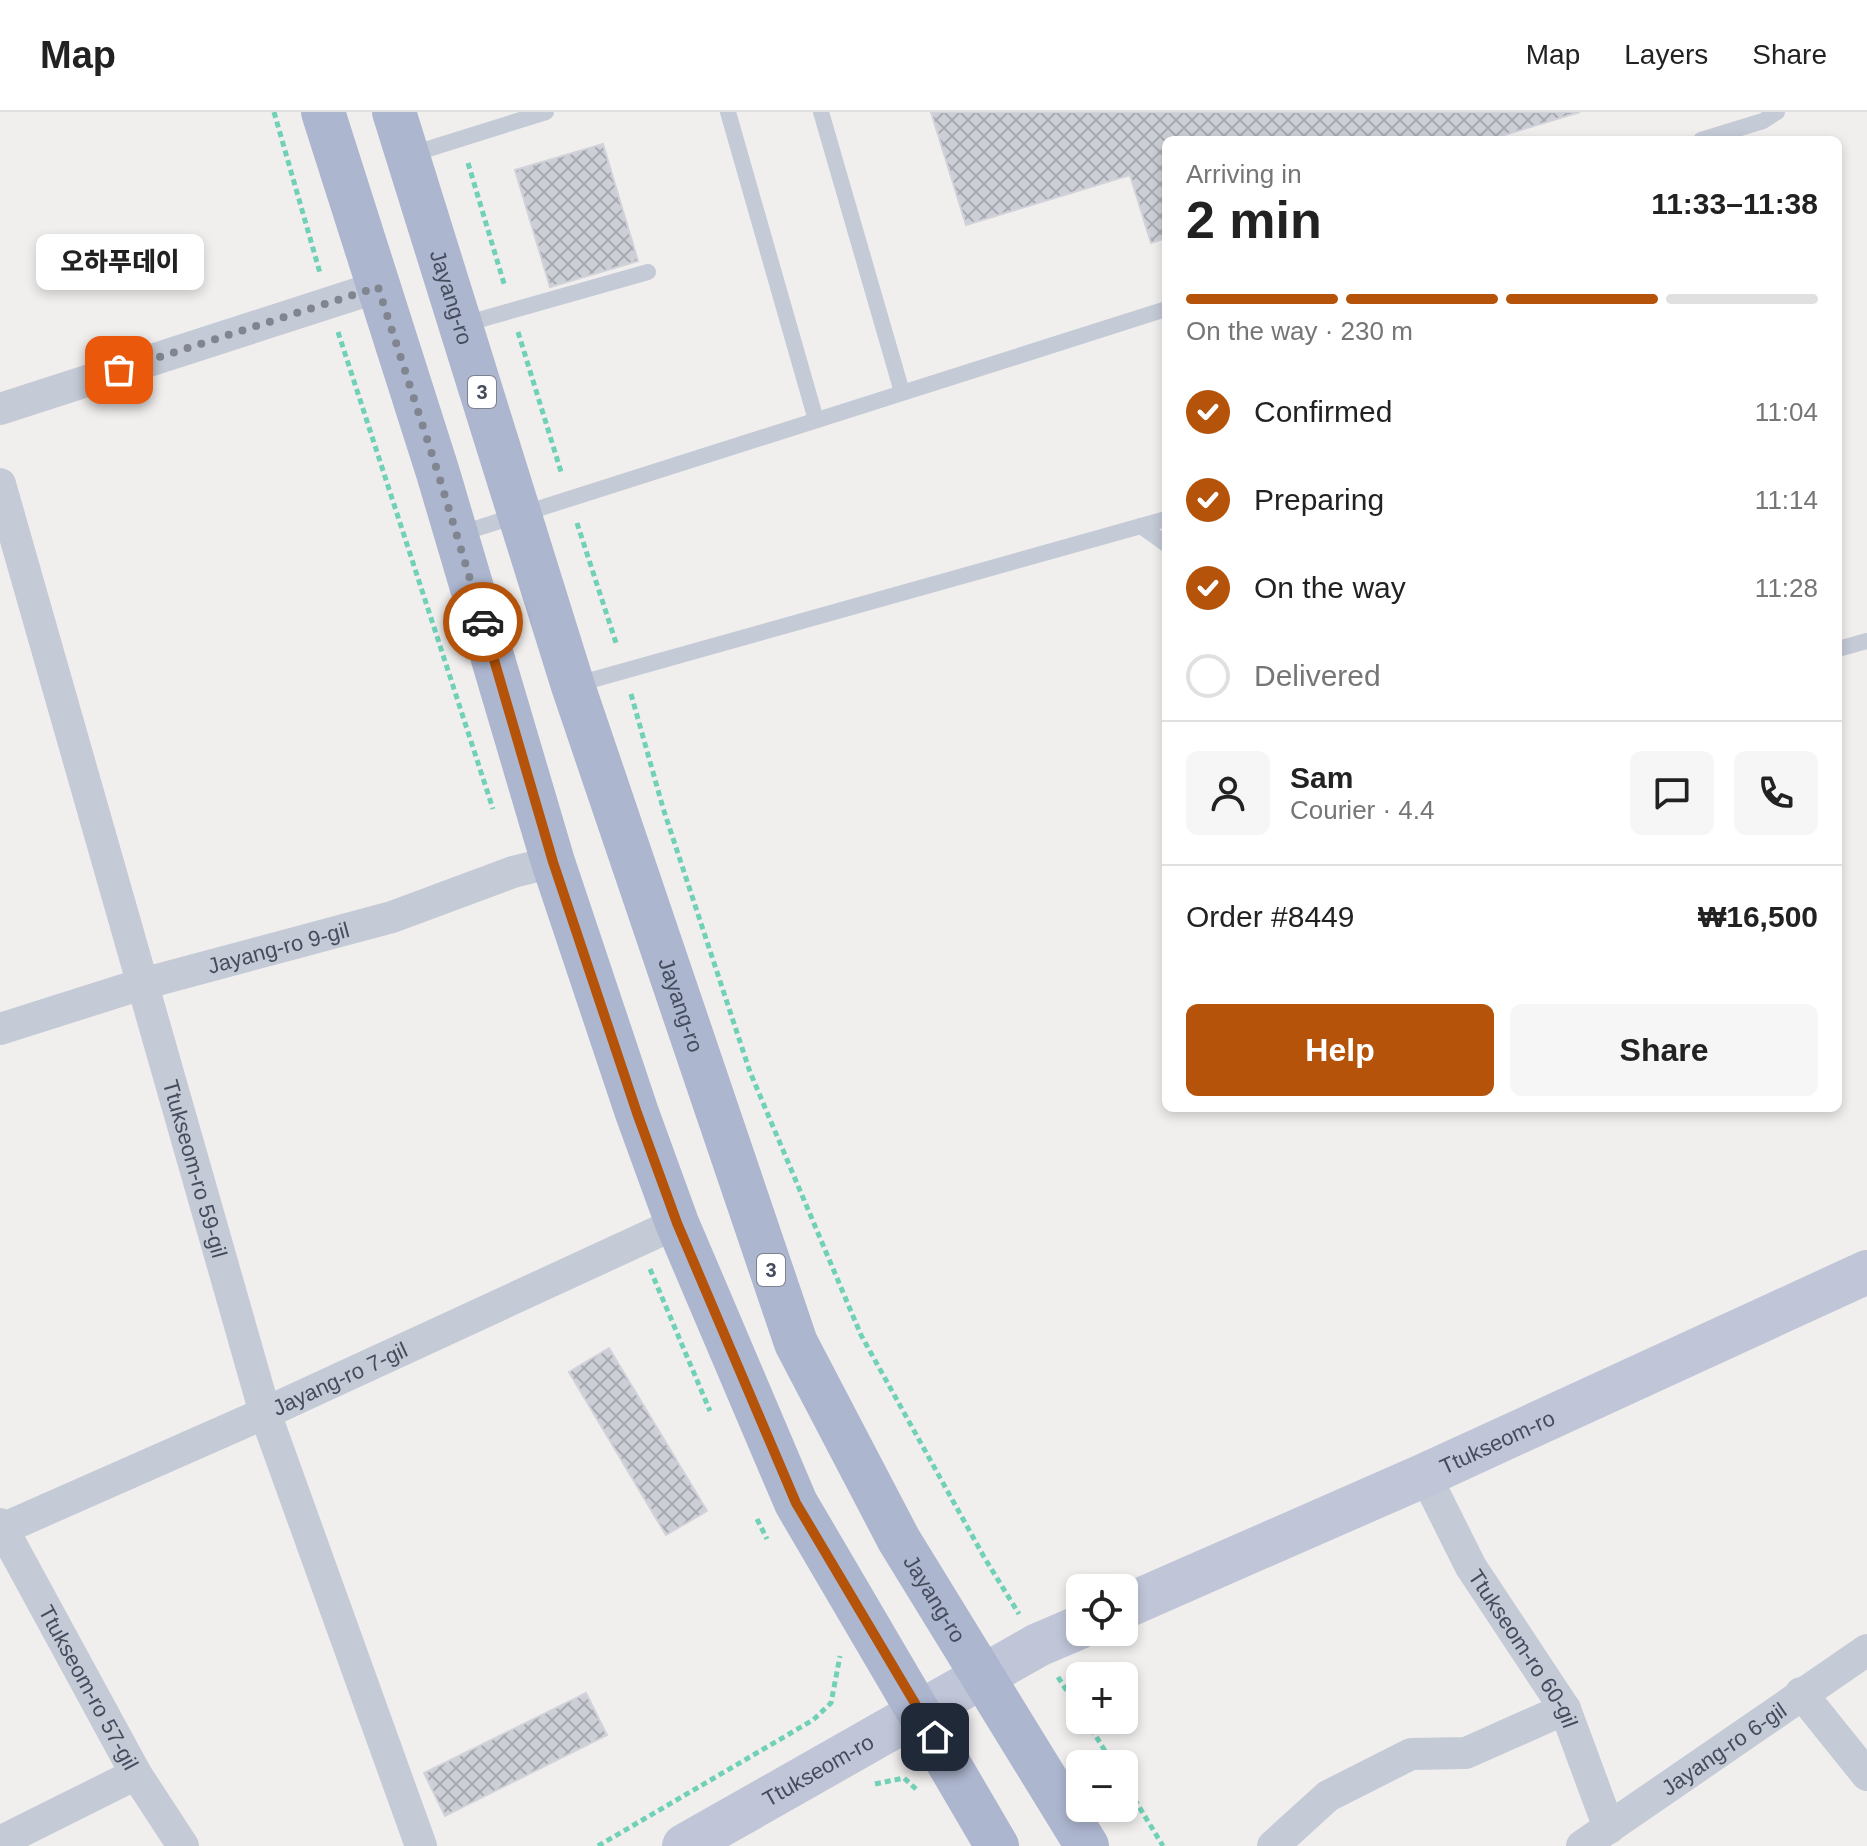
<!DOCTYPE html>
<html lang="en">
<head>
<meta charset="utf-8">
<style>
	:root { --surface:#fff; --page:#f6f6f6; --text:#222; --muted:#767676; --line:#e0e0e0; --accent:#b45309 }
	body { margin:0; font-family:Helvetica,"Noto Sans KR",sans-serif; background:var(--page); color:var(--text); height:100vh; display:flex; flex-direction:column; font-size:30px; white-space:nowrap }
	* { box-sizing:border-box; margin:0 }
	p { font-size:26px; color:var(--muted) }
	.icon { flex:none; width:44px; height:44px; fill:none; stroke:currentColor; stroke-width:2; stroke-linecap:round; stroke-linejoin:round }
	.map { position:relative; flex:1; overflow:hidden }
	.side { position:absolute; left:1162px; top:24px; width:680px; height:976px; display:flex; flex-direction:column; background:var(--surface); border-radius:12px; box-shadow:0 4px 12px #0003 }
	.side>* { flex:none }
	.fabs { position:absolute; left:1066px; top:1462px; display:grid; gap:16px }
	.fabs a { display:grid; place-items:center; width:72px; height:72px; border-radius:12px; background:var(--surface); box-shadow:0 4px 12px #0003; font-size:40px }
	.pin { position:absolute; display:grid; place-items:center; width:68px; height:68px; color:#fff; margin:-34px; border-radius:16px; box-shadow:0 4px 12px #0006 }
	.courier { position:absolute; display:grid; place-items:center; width:80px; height:80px; margin:-40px; border:6px solid #b45309; border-radius:50%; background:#fff; color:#222; box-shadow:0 2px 10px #0007 }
	.bubble { position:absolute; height:56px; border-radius:12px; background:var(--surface); box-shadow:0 4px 12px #0003; font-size:26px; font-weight:800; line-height:56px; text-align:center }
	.overview em { font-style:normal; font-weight:800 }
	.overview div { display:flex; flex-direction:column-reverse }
	.overview { display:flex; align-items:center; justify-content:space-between; height:136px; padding:0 24px }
	h1 { font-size:52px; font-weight:800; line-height:60px }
	.bar { display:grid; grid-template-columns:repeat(4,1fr); gap:12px 8px; align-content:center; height:96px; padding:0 24px }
	.bar i { height:10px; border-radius:6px; background:var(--line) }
	.bar .on { background:var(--accent) }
	.bar p { grid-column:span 4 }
	.line { display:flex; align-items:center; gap:20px; padding:0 24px; border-top:2px solid var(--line) }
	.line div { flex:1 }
	.round { display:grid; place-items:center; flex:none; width:84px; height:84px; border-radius:12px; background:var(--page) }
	ol { padding:0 24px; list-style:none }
	li { display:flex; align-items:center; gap:24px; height:88px }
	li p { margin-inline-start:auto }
	li .icon { padding:8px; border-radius:50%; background:var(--accent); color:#fff; stroke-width:4 }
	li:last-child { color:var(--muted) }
	li i { width:44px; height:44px; border:4px solid var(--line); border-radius:50% }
	.action { display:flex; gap:16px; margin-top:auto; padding:16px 24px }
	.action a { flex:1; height:92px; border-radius:12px; background:var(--accent); color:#fff; font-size:32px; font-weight:800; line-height:92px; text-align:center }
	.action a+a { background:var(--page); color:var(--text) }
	header { display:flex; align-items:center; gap:48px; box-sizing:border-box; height:112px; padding:0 40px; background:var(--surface); border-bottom:2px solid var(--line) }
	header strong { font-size:38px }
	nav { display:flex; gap:44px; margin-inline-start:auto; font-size:28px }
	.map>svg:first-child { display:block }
	.building { fill:url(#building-cross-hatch); stroke:#d2d2da; stroke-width:2 }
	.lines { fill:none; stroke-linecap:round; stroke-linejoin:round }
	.path { stroke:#70d1b7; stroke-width:5; stroke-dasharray:6 4; stroke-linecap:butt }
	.service { stroke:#c4cad6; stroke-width:16 }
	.minor { stroke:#c4cad6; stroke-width:32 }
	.secondary { stroke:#c0c6d8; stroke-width:44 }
	.primary { stroke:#acb6cf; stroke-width:44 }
	.done { stroke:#818590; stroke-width:8; stroke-dasharray:0 14.4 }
	.route { stroke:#b45309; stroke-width:10 }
	.labels { text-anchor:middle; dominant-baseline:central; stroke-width:6; stroke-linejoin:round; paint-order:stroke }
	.shield { fill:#fff; stroke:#7d828e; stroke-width:2 }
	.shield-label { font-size:20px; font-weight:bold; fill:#454c5d }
	.street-label { font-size:22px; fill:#454c5d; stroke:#fff }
</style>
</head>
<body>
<header>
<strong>Map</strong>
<nav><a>Map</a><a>Layers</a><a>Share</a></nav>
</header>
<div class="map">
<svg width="1867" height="1734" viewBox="0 0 1867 1734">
	<defs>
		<pattern id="building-cross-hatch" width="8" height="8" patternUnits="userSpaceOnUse" patternTransform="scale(2)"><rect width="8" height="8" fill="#cdcfd6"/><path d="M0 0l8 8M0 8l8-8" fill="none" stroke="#a8aab1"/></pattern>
	</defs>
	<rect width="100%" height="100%" fill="#f1efee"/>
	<!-- building -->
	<g class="building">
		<polygon points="931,0 1580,0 1488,28 1166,28 1166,126 1151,131 1130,63 966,113"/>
		<polygon points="603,32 638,149 550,175 515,58"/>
		<polygon points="609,1236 707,1399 666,1423 569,1260"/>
		<polygon points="586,1581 607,1623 445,1704 424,1661"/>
	</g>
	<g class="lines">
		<!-- path -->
		<g class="path">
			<polyline points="274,0 320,161"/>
			<polyline points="468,51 505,175"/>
			<polyline points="338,220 493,697"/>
			<polyline points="518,220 562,363"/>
			<polyline points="577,411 617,534"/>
			<polyline points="631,582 663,696 750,960 861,1223 984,1445 1019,1502"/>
			<polyline points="650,1157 710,1299"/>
			<polyline points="757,1407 767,1427"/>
			<polyline points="1058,1565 1080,1599"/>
			<polyline points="1086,1608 1113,1652"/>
			<polyline points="1124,1670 1163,1734"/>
			<polyline points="875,1672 904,1666 916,1677"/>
			<polyline points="598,1734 813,1608 831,1591 840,1544"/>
		</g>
		<!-- service -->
		<g class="service">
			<polyline points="728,0 816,308"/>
			<polyline points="821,0 902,280"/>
			<polyline points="1701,28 1763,9 1777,0"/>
			<polyline points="409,43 546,0"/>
			<polyline points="461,213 648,160"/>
			<polyline points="1141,414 1166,432"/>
			<polyline points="459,422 1166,197"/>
			<polyline points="1838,537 1867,529"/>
			<polyline points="574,573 1166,407"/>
		</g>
		<!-- minor -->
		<g class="minor">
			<polyline points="0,297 378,175"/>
			<path id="s1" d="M0 372 265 1301 421 1734"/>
			<path id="s2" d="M0 917 142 872 392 805 513 760 553 750"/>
			<path id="s3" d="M1425 1363 1471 1455 1565 1597 1609 1716"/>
			<path id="s4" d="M0 1412 136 1662 183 1734"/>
			<path id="s5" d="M0 1418 265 1301 677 1111"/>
			<polyline points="1801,1581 1867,1663"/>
			<polyline points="0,1730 136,1662"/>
			<polyline points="1273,1734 1328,1684 1411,1642 1466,1641 1565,1597"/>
			<path id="s6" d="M1582 1734 1867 1538"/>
		</g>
		<!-- secondary -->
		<g class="secondary">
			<path id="s7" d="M1124 1495 1425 1363 1867 1160"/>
			<path id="s8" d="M684 1734 1038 1533 1080 1515"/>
		</g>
		<!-- primary -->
		<g class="primary">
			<polyline points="323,0 438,361 553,750 637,1001 677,1111 796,1391 997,1734"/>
			<path id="s9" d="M394 0 573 574 796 1231 899 1428 1087 1734"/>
		</g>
	</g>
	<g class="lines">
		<!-- done -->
		<polyline class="done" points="119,258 378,175 438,361 483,510"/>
		<!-- route -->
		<polyline class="route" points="483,510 553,750 637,1001 677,1111 796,1391 935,1625"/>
	</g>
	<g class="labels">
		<!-- shield labels -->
		<g class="shield">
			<rect x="468" y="264" width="28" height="32" rx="6"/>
			<rect x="757" y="1142" width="28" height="32" rx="6"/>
		</g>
		<g class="shield-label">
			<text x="482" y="280">3</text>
			<text x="771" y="1158">3</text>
		</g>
		<!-- street labels -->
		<g class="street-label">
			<text stroke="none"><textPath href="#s9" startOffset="194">Jayang-ro</textPath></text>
			<text stroke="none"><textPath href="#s2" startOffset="290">Jayang-ro 9-gil</textPath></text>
			<text stroke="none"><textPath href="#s9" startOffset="938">Jayang-ro</textPath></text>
			<text stroke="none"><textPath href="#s1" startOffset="712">Ttukseom-ro 59-gil</textPath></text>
			<text stroke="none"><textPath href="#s5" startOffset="372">Jayang-ro 7-gil</textPath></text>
			<text stroke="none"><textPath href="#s7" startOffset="408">Ttukseom-ro</textPath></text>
			<text stroke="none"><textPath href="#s9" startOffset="1586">Jayang-ro</textPath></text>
			<text stroke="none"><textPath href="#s3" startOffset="200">Ttukseom-ro 60-gil</textPath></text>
			<text stroke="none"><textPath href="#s4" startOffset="186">Ttukseom-ro 57-gil</textPath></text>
			<text stroke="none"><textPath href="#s6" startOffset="172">Jayang-ro 6-gil</textPath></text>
			<text stroke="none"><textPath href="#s8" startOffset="154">Ttukseom-ro</textPath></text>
		</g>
	</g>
</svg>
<div class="fabs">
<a><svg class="icon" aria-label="locate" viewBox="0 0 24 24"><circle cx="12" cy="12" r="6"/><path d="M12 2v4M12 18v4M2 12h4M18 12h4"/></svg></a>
<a>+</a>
<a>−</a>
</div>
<div class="pin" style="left:119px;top:258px;background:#ea580c"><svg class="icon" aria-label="bag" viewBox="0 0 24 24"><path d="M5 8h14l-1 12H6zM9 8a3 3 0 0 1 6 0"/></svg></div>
<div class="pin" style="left:935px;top:1625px;background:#1f2937"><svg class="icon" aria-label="home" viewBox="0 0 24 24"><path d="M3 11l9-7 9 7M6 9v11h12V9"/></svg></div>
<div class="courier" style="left:483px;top:510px"><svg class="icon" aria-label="car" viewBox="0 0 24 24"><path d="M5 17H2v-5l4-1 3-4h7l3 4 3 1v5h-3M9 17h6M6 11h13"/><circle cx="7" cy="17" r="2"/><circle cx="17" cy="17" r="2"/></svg></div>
<div class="bubble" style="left:36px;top:122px;width:168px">오하푸데이</div>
<section class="side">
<div class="overview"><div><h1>2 min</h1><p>Arriving in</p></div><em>11:33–11:38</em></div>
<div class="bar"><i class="on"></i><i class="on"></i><i class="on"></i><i></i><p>On the way · 230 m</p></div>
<ol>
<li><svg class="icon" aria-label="check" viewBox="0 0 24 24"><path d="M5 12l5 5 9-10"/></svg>Confirmed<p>11:04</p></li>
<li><svg class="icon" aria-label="check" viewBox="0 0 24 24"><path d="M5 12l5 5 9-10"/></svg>Preparing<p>11:14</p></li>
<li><svg class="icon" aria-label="check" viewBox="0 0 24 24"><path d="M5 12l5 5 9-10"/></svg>On the way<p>11:28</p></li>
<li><i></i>Delivered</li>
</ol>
<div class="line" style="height:144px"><a class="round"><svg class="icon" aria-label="person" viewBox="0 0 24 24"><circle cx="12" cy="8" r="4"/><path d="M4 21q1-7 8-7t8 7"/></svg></a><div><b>Sam</b><p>Courier · 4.4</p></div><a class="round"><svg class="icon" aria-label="chat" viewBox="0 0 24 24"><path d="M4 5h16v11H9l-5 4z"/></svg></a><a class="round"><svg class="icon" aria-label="phone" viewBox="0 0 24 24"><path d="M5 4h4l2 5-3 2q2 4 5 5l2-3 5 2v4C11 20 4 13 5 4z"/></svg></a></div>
<div class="line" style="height:104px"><div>Order #8449</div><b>₩16,500</b></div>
<div class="action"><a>Help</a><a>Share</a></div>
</section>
</div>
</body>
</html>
